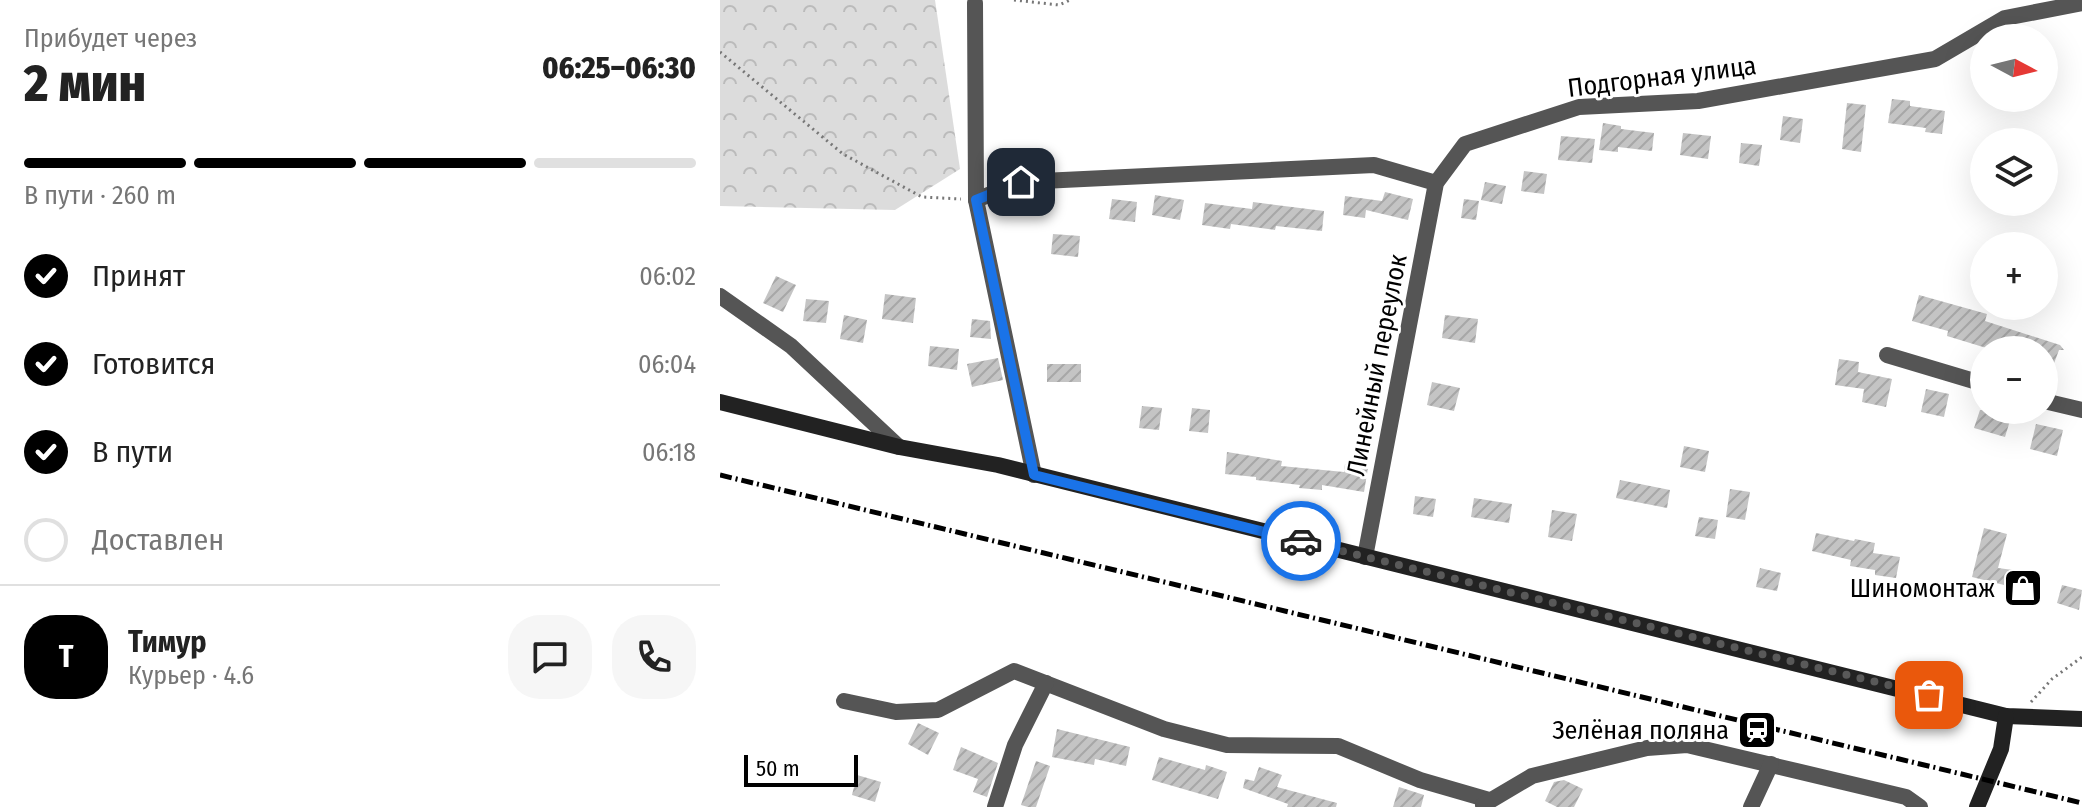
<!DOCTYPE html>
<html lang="ru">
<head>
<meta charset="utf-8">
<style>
	:root { --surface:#fff; --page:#f6f6f6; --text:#222; --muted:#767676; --line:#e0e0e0; --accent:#000 }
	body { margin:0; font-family:"Fira Sans Condensed",sans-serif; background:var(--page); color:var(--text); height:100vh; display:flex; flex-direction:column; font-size:30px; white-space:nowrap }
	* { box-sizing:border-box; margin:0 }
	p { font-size:26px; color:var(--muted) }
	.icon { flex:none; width:44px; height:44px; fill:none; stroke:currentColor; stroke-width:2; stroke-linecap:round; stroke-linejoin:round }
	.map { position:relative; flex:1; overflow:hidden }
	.sheet { display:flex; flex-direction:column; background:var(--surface); width:720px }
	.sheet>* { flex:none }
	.needle { width:52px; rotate:97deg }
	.tools { position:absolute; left:1250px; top:24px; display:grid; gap:16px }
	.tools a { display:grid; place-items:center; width:88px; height:88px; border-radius:50%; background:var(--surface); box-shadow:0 8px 32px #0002; font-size:40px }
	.scale { position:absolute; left:24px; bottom:20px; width:114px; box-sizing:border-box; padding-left:8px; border:4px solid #000; border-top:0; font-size:22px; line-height:28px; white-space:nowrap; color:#000; -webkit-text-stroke:6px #fff; paint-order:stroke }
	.pin { position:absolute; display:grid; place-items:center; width:68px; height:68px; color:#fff; margin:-34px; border-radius:16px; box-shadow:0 4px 12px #0006 }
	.courier { position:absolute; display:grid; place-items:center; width:80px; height:80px; margin:-40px; border:6px solid #1a73e8; border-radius:50%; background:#fff; color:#222; box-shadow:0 2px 10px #0007 }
	.head em { font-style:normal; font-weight:800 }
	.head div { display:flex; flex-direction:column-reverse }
	.head { display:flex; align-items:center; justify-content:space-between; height:136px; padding:0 24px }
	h1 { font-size:52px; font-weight:800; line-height:60px }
	.bar { display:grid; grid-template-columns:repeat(4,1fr); gap:12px 8px; align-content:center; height:96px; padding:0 24px }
	.bar i { height:10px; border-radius:6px; background:var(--line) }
	.bar .current { background:var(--accent) }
	.bar p { grid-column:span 4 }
	.line { display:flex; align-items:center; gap:20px; padding:0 24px; border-top:2px solid var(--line) }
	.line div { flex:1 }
	.round { display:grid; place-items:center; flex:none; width:84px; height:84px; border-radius:32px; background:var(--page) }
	ol { padding:0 24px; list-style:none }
	li { display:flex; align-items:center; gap:24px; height:88px }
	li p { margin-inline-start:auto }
	li .icon { padding:8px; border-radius:50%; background:var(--accent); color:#fff; stroke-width:4 }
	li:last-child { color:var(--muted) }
	li i { width:44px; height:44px; border:4px solid var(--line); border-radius:50% }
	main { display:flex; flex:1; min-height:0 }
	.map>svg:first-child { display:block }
	.forest { fill:url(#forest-crowns) }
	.building { fill:url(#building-hatch) }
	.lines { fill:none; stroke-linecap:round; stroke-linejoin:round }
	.path { stroke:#777; stroke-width:3; stroke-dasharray:2 4; stroke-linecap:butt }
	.street { stroke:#555; stroke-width:16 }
	.secondary { stroke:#222; stroke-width:16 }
	.rail { stroke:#000; stroke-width:5; stroke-dasharray:12 4 2 4; stroke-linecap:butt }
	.done { stroke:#595959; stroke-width:8; stroke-dasharray:0 14.4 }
	.route { stroke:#1a73e8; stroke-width:10 }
	.labels { text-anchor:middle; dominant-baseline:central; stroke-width:6; stroke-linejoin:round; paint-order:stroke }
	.street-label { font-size:26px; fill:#000; stroke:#fff }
	.poi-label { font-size:26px; fill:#000; stroke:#fff; text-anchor:end }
</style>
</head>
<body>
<main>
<section class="sheet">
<div class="head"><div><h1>2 мин</h1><p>Прибудет через</p></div><em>06:25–06:30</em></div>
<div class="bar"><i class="current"></i><i class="current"></i><i class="current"></i><i></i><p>В пути · 260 m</p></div>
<ol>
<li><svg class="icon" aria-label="check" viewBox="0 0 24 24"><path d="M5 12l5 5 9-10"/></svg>Принят<p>06:02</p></li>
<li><svg class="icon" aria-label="check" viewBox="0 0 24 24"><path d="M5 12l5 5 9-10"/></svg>Готовится<p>06:04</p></li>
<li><svg class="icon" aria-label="check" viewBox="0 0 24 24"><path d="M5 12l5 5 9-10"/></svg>В пути<p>06:18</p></li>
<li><i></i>Доставлен</li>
</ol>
<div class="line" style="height:144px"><b class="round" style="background:var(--accent);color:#fff">Т</b><div><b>Тимур</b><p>Курьер · 4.6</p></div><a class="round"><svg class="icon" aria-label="chat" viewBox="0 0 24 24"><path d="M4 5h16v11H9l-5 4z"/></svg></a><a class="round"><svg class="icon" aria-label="phone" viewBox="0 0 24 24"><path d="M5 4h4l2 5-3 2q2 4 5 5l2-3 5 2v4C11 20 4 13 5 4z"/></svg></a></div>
</section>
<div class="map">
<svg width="1362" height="807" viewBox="0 0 1362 807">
	<defs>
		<pattern id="forest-crowns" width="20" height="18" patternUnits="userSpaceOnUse" patternTransform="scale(2)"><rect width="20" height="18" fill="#dcdcdc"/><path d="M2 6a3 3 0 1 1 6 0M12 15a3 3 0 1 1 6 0" fill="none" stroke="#bbb"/></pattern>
		<pattern id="building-hatch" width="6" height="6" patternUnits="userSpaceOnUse" patternTransform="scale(2)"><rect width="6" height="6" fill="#c4c4c4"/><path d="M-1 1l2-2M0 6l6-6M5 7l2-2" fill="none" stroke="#a7a7a7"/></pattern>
	</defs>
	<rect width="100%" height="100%" fill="#fff"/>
	<!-- forest -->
	<polygon class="forest" points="0,0 215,0 240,169 175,210 0,206"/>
	<!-- building -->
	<g class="building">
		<polygon points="1172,99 1190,101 1190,106 1225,111 1222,134 1205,132 1206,128 1168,123"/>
		<polygon points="1127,103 1146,105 1141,152 1122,149"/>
		<polygon points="1063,116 1083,119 1080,143 1060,140"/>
		<polygon points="883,123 901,126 901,129 934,133 932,151 898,147 898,152 879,150"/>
		<polygon points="963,133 991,136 988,159 960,155"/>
		<polygon points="841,136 875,139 872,163 838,160"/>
		<polygon points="1021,143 1042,145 1039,166 1019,163"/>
		<polygon points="804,171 827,174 824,194 801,191"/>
		<polygon points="765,182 786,186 782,204 761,200"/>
		<polygon points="665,192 693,199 688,220 646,210 645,218 623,215 625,196 662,201"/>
		<polygon points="435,195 464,200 460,220 432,215"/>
		<polygon points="392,199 417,202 415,222 389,219"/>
		<polygon points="744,199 759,201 756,220 741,218"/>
		<polygon points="533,202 604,211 602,231 556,226 555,230 511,224 510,229 482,225 485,203 532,209"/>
		<polygon points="333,234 360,236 358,257 331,254"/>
		<polygon points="56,276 76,285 63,312 43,303"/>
		<polygon points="165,294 196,298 193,323 162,319"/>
		<polygon points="1199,295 1267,314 1265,321 1340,345 1344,350 1339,350 1333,366 1324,362 1324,350 1273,350 1227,336 1228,331 1192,321"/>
		<polygon points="86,299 109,301 106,323 83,321"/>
		<polygon points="124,315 147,320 143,343 120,339"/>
		<polygon points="725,315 758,319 755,343 722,338"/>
		<polygon points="252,319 270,321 271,339 250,337"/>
		<polygon points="210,346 239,349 237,370 208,366"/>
		<polygon points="278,358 283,380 252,387 247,364"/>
		<polygon points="1119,359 1139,362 1138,372 1172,379 1166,407 1142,402 1144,389 1115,385"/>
		<rect x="327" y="364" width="34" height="18"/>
		<polygon points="712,382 740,388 734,411 707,405"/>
		<polygon points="1206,389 1229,394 1224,417 1201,412"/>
		<polygon points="422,406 442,408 439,430 419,428"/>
		<polygon points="472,408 490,410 488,433 469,431"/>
		<polygon points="1260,410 1278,410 1292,414 1285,437 1254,428"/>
		<polygon points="1316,424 1343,430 1337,456 1310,449"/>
		<polygon points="964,446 989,451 985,472 960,467"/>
		<polygon points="507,452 562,461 561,466 624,472 625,464 648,468 644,492 602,485 602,490 579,488 580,485 536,480 536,477 505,474"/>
		<polygon points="900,480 950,490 947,508 896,498"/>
		<polygon points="1010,489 1030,492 1025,520 1006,517"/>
		<polygon points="695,496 716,499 713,517 693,514"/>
		<polygon points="754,498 792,504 789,523 751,517"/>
		<polygon points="832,510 857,514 852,541 828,537"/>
		<polygon points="979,517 998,520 995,539 975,536"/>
		<polygon points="1264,528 1287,534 1278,568 1308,572 1306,592 1287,590 1288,586 1252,577"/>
		<polygon points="1096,533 1134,541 1135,539 1155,543 1153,553 1180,557 1176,578 1155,575 1155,570 1130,566 1131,560 1092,551"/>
		<polygon points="1040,568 1061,573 1057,591 1036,587"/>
		<polygon points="1342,585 1362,590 1359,610 1337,603"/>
		<polygon points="198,723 219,733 208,755 188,744"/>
		<polygon points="337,729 410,747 406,766 375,759 374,765 332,757"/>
		<polygon points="241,747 278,763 267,797 253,792 258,779 233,770"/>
		<polygon points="439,757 485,770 486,765 507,772 498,799 432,780"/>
		<polygon points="316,761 330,766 316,807 308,807 301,805"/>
		<polygon points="539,767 562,775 557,787 617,803 616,807 567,807 568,804 523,788 525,779 534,781"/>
		<polygon points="137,775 161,782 155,802 132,795"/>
		<polygon points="844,780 863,789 854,807 837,807 825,801 834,782"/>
		<polygon points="679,787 704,795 701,807 673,807"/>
	</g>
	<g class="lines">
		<!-- path -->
		<g class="path">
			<polyline points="294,0 339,5 350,0"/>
			<polyline points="0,52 123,154 202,197 241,199"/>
			<polyline points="1311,702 1332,679 1362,657"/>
		</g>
		<!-- street -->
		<g class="street">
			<polyline points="255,3 256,200 314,475"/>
			<polyline points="256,200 301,182 654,165 716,183"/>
			<polyline points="0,296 71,346 179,447"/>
			<polyline points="1167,355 1264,384"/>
			<polyline points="1324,401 1362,410"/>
			<polyline points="645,557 716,183 745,144 859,107 978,101 1215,59 1285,18 1362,3"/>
			<polyline points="124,701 176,712 218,710 294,671 444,729 507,745 618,746 700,780 769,800"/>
			<polyline points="763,805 812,776 927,748 967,745 1186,797 1200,807"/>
			<polyline points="275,807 295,745 326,683"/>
			<polyline points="1031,807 1051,764"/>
		</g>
		<!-- secondary -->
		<g class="secondary">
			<polyline points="0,402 179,447 278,465 1286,716 1362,719"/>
			<polyline points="1257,807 1281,749 1286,716"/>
		</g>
		<!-- rail -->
		<polyline class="rail" points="0,475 1362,803"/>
	</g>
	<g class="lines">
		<!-- done -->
		<polyline class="done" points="581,541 1209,695"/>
		<!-- route -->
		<polyline class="route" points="301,182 256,200 314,475 581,541"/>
	</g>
	<!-- icons -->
	<defs>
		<symbol id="shop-square" viewBox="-11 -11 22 22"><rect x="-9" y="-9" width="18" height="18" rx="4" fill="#000" stroke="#fff"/><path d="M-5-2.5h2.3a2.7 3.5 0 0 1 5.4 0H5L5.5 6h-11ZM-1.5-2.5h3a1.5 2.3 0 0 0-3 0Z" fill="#fff"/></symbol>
		<symbol id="station-square" viewBox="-11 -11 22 22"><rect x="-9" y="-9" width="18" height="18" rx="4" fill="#000" stroke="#fff"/><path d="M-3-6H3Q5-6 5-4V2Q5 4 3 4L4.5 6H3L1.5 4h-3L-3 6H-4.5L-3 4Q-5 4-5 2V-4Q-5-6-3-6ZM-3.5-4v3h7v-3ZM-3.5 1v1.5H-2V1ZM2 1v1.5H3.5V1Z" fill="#fff"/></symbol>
	</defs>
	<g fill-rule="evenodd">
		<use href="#shop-square" x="1281" y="566" width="44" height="44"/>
		<use href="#station-square" x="1015" y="708" width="44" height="44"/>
	</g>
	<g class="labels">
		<!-- street labels -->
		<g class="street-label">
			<text transform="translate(942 77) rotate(-7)">Подгорная улица</text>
			<text transform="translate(657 365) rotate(-79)">Линейный переулок</text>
		</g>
		<!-- poi labels -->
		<g class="poi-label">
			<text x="1275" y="588">Шиномонтаж</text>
			<text x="1009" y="730">Зелёная поляна</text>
		</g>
	</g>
</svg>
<div class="tools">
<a><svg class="needle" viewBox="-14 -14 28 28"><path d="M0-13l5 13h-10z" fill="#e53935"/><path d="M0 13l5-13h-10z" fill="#767676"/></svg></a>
<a><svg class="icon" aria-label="layers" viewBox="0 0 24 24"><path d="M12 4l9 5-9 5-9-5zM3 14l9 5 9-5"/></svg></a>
<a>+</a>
<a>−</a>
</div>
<div class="scale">50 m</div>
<div class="pin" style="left:1209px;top:695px;background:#ea580c"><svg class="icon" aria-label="bag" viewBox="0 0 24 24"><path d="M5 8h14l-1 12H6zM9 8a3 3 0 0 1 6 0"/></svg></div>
<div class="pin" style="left:301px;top:182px;background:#1f2937"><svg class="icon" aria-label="home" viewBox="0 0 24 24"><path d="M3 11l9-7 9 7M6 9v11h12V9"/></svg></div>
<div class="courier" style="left:581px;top:541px"><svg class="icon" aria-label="car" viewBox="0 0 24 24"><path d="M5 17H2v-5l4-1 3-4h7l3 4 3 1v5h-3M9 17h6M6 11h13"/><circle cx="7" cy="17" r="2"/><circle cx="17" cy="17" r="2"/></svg></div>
</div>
</main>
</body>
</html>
